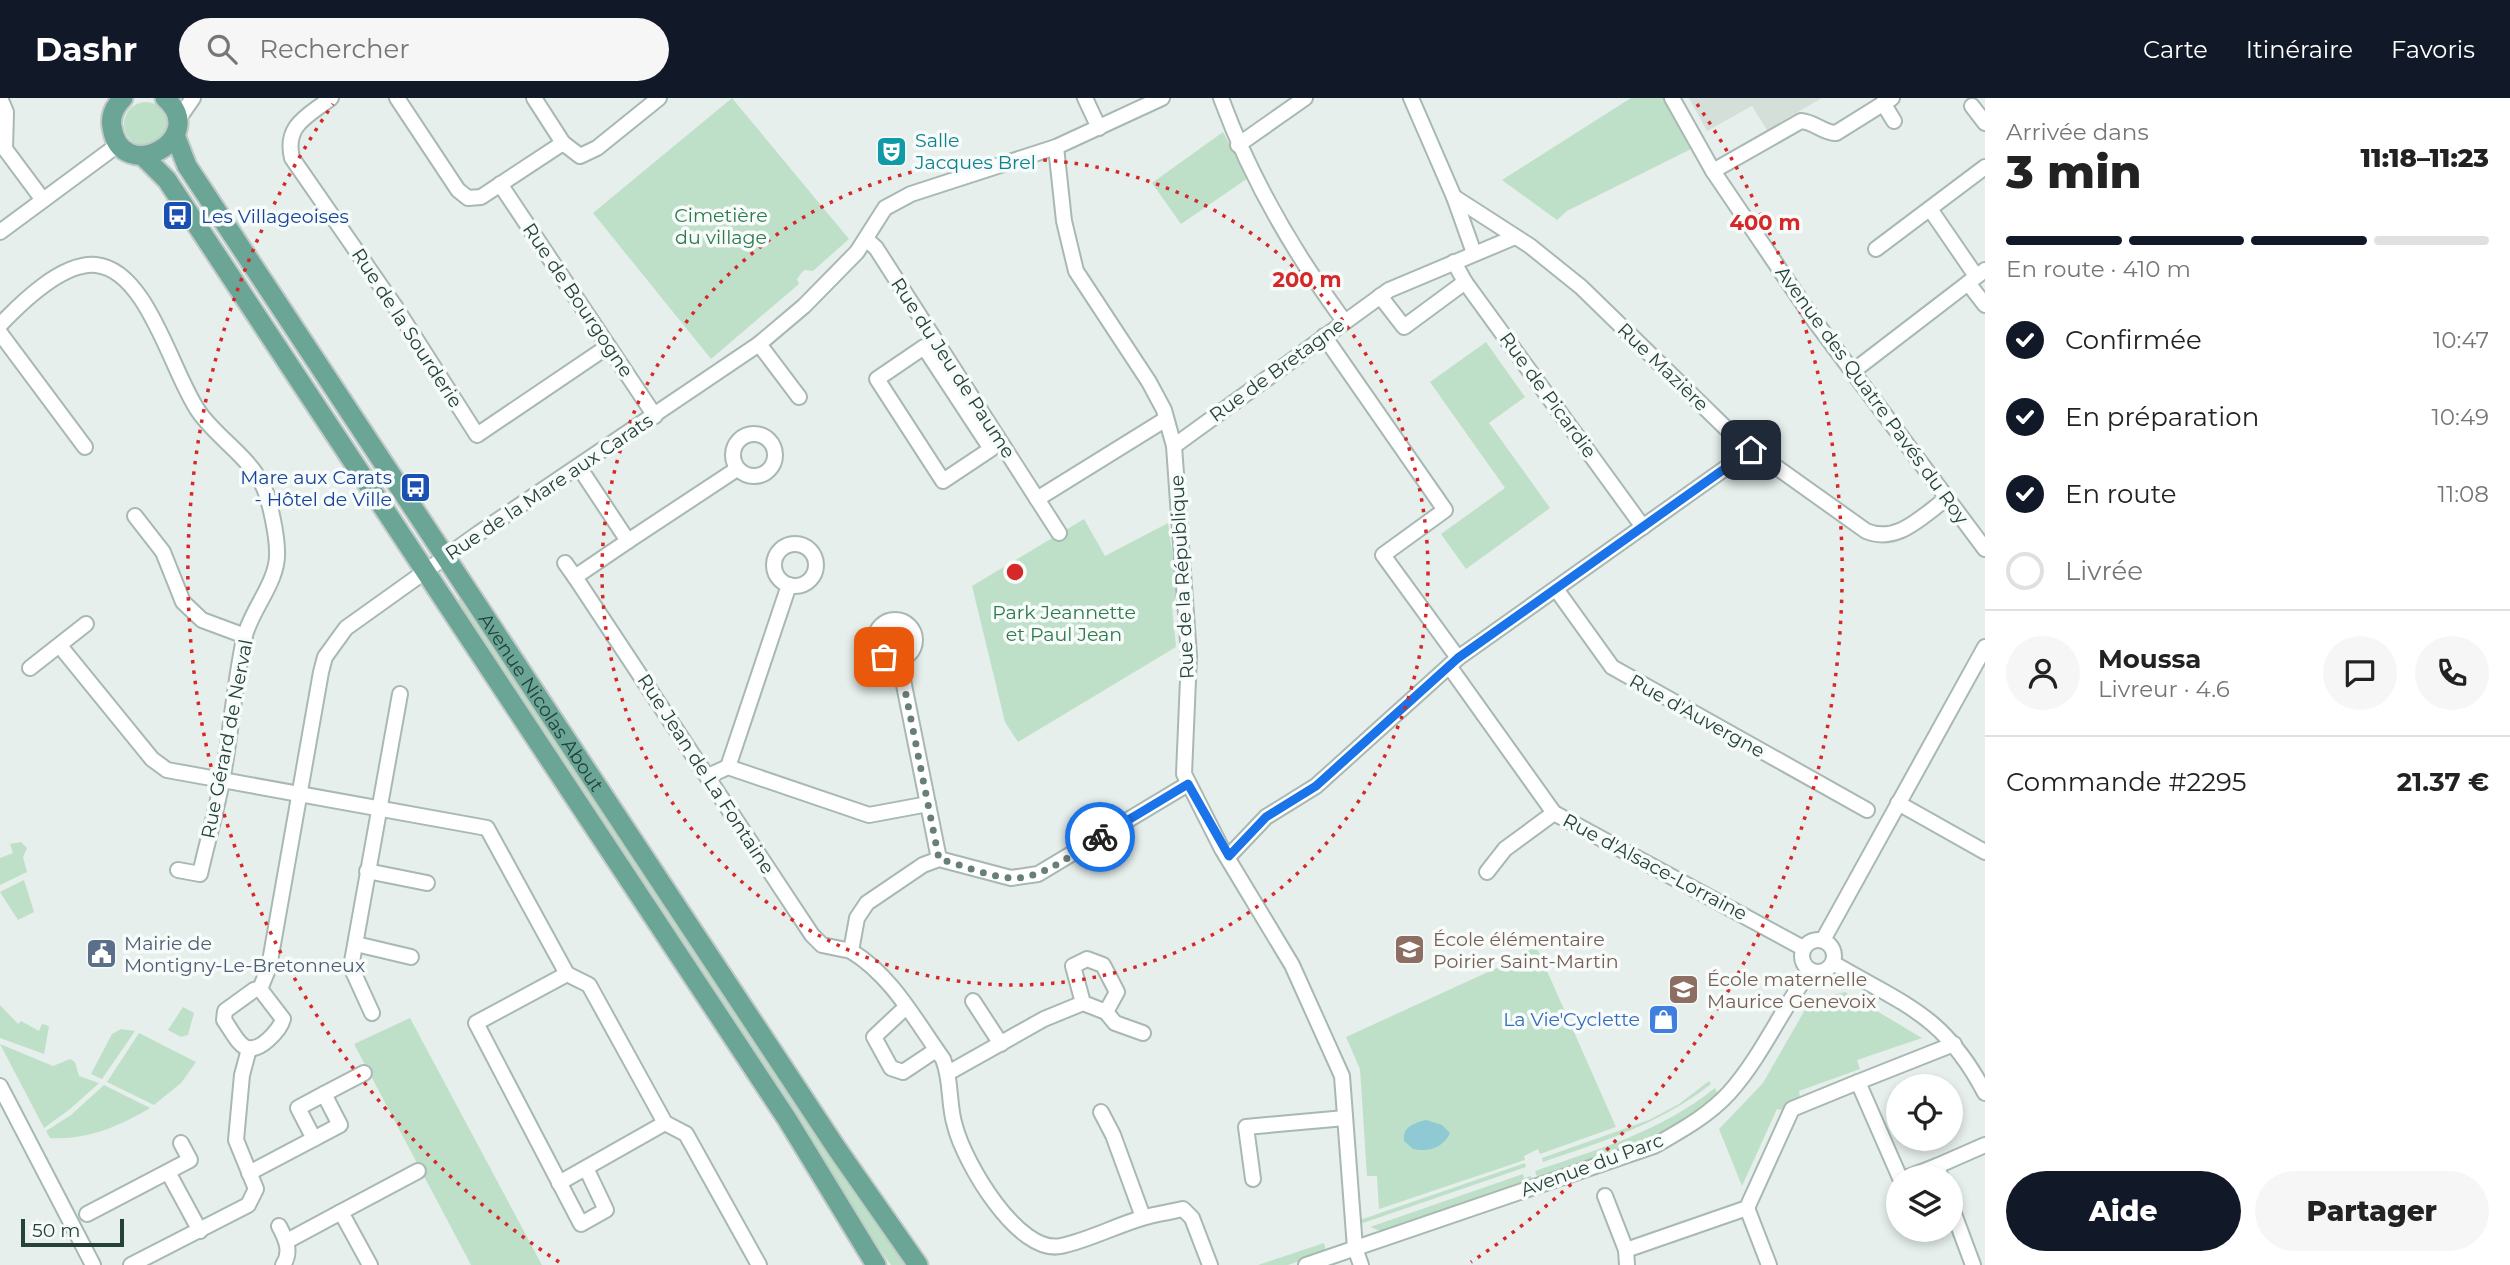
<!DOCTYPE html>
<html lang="fr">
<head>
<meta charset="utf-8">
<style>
	:root { --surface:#fff; --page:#f6f6f6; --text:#222; --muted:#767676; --line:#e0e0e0; --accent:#111827 }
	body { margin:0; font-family:Montserrat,sans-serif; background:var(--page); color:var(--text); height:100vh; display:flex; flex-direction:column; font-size:26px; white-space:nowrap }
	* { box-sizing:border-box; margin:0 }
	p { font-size:23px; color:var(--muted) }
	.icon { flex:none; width:38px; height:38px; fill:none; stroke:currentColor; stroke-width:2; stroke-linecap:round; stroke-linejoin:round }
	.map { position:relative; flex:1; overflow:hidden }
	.sheet { display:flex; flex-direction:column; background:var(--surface); width:525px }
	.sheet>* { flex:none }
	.buttons { position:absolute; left:1886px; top:976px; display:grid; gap:14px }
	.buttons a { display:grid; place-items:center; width:77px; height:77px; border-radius:50%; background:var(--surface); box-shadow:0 4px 10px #0003; font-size:35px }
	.scale { position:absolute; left:21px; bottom:18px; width:103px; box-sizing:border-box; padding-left:7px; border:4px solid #24423a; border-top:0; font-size:19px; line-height:24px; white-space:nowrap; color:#24423a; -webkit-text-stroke:5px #f7fbf9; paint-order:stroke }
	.pin { position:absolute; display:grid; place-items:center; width:60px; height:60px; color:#fff; margin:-30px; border-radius:14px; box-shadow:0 4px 10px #0006 }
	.courier { position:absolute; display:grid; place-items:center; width:70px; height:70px; margin:-35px; border:5px solid #1a73e8; border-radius:50%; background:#fff; color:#222; box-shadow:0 2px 9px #0007 }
	.summary em { font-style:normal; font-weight:800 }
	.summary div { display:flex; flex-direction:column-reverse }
	.summary { display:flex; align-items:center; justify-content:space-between; height:119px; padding:0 21px }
	h1 { font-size:46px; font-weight:800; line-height:52px }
	.bar { display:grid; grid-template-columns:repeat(4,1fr); gap:10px 7px; align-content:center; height:84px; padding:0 21px }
	.bar i { height:9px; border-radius:5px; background:var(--line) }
	.bar .active { background:var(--accent) }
	.bar p { grid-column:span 4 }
	.line { display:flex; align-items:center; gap:18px; padding:0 21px; border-top:2px solid var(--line) }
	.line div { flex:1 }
	.round { display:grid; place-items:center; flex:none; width:74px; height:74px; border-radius:37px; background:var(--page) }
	ol { padding:0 21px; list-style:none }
	li { display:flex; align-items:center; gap:21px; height:77px }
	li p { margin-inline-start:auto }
	li .icon { padding:7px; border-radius:50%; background:var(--accent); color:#fff; stroke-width:4 }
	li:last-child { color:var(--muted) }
	li i { width:38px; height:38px; border:4px solid var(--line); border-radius:50% }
	.action { display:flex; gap:14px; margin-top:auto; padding:14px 21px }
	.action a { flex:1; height:80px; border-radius:42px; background:var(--accent); color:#fff; font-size:28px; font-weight:800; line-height:80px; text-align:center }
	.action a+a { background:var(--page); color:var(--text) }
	header { display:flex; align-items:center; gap:42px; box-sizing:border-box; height:98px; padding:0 35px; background:var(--accent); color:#fff }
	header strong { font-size:33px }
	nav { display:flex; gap:38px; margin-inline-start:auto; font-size:24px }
	.search { width:490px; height:63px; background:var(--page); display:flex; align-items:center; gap:18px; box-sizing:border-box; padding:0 24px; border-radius:38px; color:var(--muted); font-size:26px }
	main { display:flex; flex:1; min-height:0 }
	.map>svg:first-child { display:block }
	.built { fill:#d4dfda }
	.green { fill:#bfe0c8 }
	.water { fill:#8ec9d4 }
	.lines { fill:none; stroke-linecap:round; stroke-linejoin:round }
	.minor-casing { stroke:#a8b8b2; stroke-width:18 }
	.major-casing { stroke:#c2cac8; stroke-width:23 }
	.minor { stroke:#fff; stroke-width:14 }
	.major { stroke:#6aa596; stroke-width:19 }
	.done { stroke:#687f78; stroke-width:7; stroke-dasharray:0 12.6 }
	.route { stroke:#1a73e8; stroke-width:9 }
	.ring { fill:none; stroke:#d62828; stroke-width:3.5; stroke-dasharray:3.5 7 }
	.labels { text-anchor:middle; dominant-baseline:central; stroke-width:7; stroke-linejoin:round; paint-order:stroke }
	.culture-label { font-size:19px; fill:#0d838f; stroke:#f7fbf9; text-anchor:start }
	.park-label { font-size:19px; fill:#2d7a4b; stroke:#f7fbf9 }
	.transit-label { font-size:19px; fill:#164399; stroke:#f7fbf9; text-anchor:start }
	.street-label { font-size:19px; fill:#24423a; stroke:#f7fbf9 }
	.education-label { font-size:19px; fill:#785e54; stroke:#f7fbf9; text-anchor:start }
	.service-label { font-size:19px; fill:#4e5e75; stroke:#f7fbf9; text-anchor:start }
	.shop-label { font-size:19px; fill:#366cbe; stroke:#f7fbf9; text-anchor:end }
	.centre { fill:#d62828; stroke:#f7fbf9; stroke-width:3.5 }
	.ring-label { font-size:21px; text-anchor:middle; font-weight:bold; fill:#d62828; stroke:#f7fbf9; stroke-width:7; stroke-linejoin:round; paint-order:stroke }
</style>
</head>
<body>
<header>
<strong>Dashr</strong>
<div class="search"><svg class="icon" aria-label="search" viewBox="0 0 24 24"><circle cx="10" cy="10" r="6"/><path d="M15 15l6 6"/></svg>Rechercher</div>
<nav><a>Carte</a><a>Itinéraire</a><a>Favoris</a></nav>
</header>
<main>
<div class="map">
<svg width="1985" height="1167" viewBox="0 0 1985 1167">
	<rect width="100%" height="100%" fill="#e6efeb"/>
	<!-- built -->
	<polygon class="built" points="1689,0 1822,0 1767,32 1752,8 1707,33"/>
	<!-- green -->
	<g class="green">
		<polygon points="732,0 849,141 813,173 804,172 797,181 799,186 711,261 593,115"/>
		<polygon points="1631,0 1663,0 1691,51 1567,113 1557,122 1502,82"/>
		<circle cx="146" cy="26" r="22"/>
		<polygon points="1223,34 1248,80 1181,126 1152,85"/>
		<polygon points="1486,244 1525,299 1489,325 1550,410 1466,471 1441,436 1505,390 1430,284"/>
		<polygon points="1084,421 1105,458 1168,425 1178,494 1172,508 1176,549 1018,644 1005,624 972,488"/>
		<polygon points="460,501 909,1167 891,1167 879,1150 456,503"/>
		<polygon points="21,744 27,750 23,759 27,774 0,787 0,760 13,755 10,746"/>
		<polygon points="24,782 34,814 18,822 0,794"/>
		<polygon points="1536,848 1616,1029 1540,1056 1538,1051 1524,1058 1525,1062 1379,1111 1377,1078 1367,1078 1360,971 1346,939 1512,863"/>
		<polygon points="1845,894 1922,940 1857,962 1860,971 1799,993 1800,999 1781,1012 1777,1011 1742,1088 1719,1031 1763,985 1810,903"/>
		<polygon points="0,907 18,926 21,923 39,933 42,926 49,928 44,956 0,940"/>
		<polygon points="183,909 194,915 188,937 181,939 168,932"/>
		<polygon points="410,920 542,1167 471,1167 354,946"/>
		<polygon points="121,931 135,933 102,981 91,976 112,936"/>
		<polygon points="139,935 196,964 181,985 154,1007 107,984"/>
		<polygon points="0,946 53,968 70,961 75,964 79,978 99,985 70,1011 44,1030"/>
		<path d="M1709 983 1711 986C1660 1026 1604 1043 1543 1064L1542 1060 1649 1022 1679 1006Z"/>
		<path d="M104 987 150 1010C118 1029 87 1042 50 1040L46 1033 71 1017Z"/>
		<path d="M1715 990 1718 996C1670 1044 1601 1059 1538 1081L1535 1073C1601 1050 1660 1034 1715 990Z"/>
		<polygon points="1525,1065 1526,1069 1363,1125 1360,1122"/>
		<polygon points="1523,1076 1524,1080 1531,1078 1533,1083 1383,1134 1370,1129"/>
		<polygon points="1324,1145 1326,1154 1288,1167 1258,1167"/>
	</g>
	<!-- water -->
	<path class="water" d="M1426 1022 1442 1027 1450 1035C1443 1050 1429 1054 1413 1051L1404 1043C1402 1029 1414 1025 1426 1022Z"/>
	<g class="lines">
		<defs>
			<g id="minor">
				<polyline points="0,0 6,14 5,51 43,102"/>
				<path d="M331 0C308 18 284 27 292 60L396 210 477 337 607 249"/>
				<polyline points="397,0 458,92 468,100 481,99 563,45 580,58 597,50 659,0"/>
				<polyline points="534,0 563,45"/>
				<polyline points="1085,0 1099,30"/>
				<path d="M1221 0C1250 79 1294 155 1344 223"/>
				<path d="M1411 0 1454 99 1530 148 1581 189 1737 341 1866 433C1897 446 1921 419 1946 401"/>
				<polyline points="1672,0 1713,73 1814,222 1985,451"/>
				<polyline points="1883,5 1894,23"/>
				<polyline points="1972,8 1985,25"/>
				<polyline points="177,23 193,0"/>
				<polyline points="1238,47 1305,0"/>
				<polyline points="1056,49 1064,123 1076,173 1149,284 1164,312 1174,348 1189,558 1184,676 1222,751 1292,867 1342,978 1355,1150 1361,1167"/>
				<path d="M1713 73 1801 23C1815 24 1823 35 1836 35L1892 0"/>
				<polyline points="500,86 655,318"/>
				<polyline points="1454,99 1474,155"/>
				<polyline points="1930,111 1976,178"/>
				<polyline points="0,134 119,46"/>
				<polyline points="866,141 876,150 1059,435"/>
				<polyline points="1876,151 1985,69"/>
				<polyline points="1454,164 1465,184 1643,429"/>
				<polyline points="1968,185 1985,207"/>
				<polyline points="1380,198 1404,229 1465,184"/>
				<path d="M0 227C21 205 62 164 96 167 148 172 172 276 199 314 217 340 251 360 264 390 270 403 277 438 277 453 279 484 250 512 244 541 234 588 231 636 222 683 216 714 207 745 200 776L178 772"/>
				<polyline points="0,235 85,349"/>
				<polyline points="1324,238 1445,412 1383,457 1458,560"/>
				<polyline points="759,246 799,299"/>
				<polygon points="924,249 991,351 943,383 877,281"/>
				<polyline points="1852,274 1985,172"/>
				<circle cx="754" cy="357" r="21"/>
				<polyline points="1174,348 1389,192 1515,139"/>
				<polyline points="579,369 628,443 575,479 812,837 822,847 851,853"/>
				<polyline points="1037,401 1166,321"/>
				<polyline points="135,418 163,454 183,504 202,522 245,538"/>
				<polyline points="628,443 737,371"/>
				<circle cx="795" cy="467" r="21"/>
				<polyline points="565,465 575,479"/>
				<polyline points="1556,491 1612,569 1867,712"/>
				<circle cx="895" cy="542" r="20"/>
				<polyline points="60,548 152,661 167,672 487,730 567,876 589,887 665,1025 686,1036 759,1167"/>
				<polyline points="899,562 939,761"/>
				<polyline points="1449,568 1554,715 1803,850"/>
				<polyline points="30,570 86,526"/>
				<polyline points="728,669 789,487"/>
				<polyline points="708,678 728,669 869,717 928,706"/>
				<path d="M1188 686 1038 776 1011 780 939 761 923 767 867 805 857 820 851 853C892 878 915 922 943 961 952 983 948 1006 955 1028 964 1064 1018 1157 1061 1148 1089 1142 1115 1128 1142 1120 1155 1116 1170 1114 1183 1111L1192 1120 1210 1167"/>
				<polyline points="1898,705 1985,754"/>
				<polyline points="1229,758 1266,719 1316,688 1458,560 1751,352"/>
				<polyline points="367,773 427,785"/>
				<polyline points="1487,774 1505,751 1554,715"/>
				<circle cx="1818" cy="858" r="16"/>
				<polyline points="1823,842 1985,549"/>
				<polyline points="356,846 411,859"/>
				<path d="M1833 865C1905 907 1944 917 1985 995"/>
				<polyline points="567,876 476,925 581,1126 606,1112 586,1070"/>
				<polyline points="260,891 269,869 321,574 325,559 346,530 479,435 759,246 804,208 857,154 885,110 911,96 1056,49 1162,0"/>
				<path d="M260 891 283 921C280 932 259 956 245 949 237 945 230 930 224 922L225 913 254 892Z"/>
				<polyline points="973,903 1001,946"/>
				<polyline points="906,909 874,939 891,970 903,974 936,952"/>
				<polyline points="1106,914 1115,925 1143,935"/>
				<polyline points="372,915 351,869 400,596"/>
				<polyline points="948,975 1044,921 1083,905 1106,914 1117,894 1103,867 1087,861 1073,868 1083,905"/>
				<polyline points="1858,984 1954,946"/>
				<polyline points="0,988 93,1167"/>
				<polyline points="324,996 364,975"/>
				<polyline points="1101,1014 1113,1037 1143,1119"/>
				<polyline points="1937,1068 1985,1047"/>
				<polyline points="168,1074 200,1133"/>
				<polyline points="249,1075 340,1027 324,996 298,1010 314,1041"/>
				<polyline points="1906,1080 1937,1068 1941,1080"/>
				<polyline points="1253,1081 1246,1029 1345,1020"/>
				<polyline points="559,1085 665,1025"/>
				<polyline points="1605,1098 1626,1152 1627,1167"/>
				<polyline points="1951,1108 1973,1167"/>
				<polyline points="1747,1110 1769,1167"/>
				<polyline points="341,1114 418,1073"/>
				<polyline points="87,1116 190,1062 181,1045"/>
				<path d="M279 1128C286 1141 292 1154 283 1167"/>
				<polyline points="287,1143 341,1114 370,1167"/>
				<polyline points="1626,1152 1747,1110 1792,1011 1858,984 1900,1080"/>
				<polyline points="131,1167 248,1107 256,1091 236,1042 242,977 249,951"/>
				<path d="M1306 1167 1654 1048C1680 1033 1708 1018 1729 995 1762 958 1781 912 1810 873"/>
			</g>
			<g id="major">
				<path d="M123 0C115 8 110 18 112 29 121 89 211 41 165 0"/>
				<path id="s1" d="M175 37 187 68 837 1051 918 1167"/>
				<polyline points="143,58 167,82 787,1021 876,1167"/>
			</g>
		</defs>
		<!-- minor casing -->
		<use href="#minor" class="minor-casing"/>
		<!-- major casing -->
		<use href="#major" class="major-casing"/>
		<!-- minor -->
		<use href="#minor" class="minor"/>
		<!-- major -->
		<use href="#major" class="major"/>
	</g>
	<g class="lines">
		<!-- done -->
		<path class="done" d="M884 559 899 562 939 761C962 767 989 779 1013 780 1043 781 1075 754 1100 739"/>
		<!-- route -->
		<polyline class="route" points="1100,739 1188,686 1229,758 1266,719 1316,688 1458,560 1751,352"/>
	</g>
	<!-- distance rings -->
	<g class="ring">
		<circle cx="1015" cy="474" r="413"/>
		<path d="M559 1164A827 827 0 0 1 333 6M1697 6A827 827 0 0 1 1471 1164"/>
	</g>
	<!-- icons -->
	<defs>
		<symbol id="theatre-square" viewBox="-11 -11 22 22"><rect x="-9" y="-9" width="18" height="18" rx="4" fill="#0f9aa8" stroke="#f7fbf9"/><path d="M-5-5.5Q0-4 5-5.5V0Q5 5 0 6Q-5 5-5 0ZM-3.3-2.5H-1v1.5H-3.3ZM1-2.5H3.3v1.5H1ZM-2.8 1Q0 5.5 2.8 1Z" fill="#fff"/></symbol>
		<symbol id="bus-square" viewBox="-11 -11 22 22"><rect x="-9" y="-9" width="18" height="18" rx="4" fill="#1a4fb4" stroke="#f7fbf9"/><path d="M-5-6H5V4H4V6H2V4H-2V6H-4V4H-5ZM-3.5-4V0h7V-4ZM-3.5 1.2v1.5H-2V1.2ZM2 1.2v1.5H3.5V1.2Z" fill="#fff"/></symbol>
		<symbol id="school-square" viewBox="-11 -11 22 22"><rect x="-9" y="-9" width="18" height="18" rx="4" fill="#8d6e63" stroke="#f7fbf9"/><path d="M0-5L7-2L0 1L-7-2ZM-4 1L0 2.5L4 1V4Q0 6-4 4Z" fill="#fff"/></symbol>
		<symbol id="civic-square" viewBox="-11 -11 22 22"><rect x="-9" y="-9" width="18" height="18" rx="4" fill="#5c6f8a" stroke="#f7fbf9"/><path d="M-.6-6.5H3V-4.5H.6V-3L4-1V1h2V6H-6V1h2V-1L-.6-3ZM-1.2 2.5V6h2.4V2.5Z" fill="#fff"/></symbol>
		<symbol id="shop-square" viewBox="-11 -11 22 22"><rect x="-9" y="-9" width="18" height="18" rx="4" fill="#3f7fe0" stroke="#f7fbf9"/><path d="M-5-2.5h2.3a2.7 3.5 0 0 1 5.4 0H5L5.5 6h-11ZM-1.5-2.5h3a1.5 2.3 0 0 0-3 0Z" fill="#fff"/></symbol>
	</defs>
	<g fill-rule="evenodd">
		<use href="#theatre-square" x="874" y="36" width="35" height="35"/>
		<use href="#bus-square" x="160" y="100" width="35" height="35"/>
		<use href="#bus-square" x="398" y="372" width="35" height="35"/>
		<use href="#school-square" x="1392" y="834" width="35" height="35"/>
		<use href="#civic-square" x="84" y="838" width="35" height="35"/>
		<use href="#school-square" x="1666" y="874" width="35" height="35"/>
		<use href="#shop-square" x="1646" y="904" width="35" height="35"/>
	</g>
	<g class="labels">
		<!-- culture labels -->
		<g class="culture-label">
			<text x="915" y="42">Salle<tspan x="915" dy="22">Jacques Brel</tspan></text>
		</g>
		<!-- park labels -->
		<g class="park-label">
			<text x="721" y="117">Cimetière<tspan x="721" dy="22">du village</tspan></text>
			<text x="1064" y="514">Park Jeannette<tspan x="1064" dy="22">et Paul Jean</tspan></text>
		</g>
		<!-- transit labels -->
		<g class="transit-label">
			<text x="201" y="118">Les Villageoises</text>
			<text x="392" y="379" text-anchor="end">Mare aux Carats<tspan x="392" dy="22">- Hôtel de Ville</tspan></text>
		</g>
		<!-- street labels -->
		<g class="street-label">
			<text transform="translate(578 202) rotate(56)">Rue de Bourgogne</text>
			<text transform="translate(407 230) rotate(57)">Rue de la Sourderie</text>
			<text transform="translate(1663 269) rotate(44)">Rue Mazière</text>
			<text transform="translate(953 270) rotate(57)">Rue du Jeu de Paume</text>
			<text transform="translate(1277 272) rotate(-36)">Rue de Bretagne</text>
			<text transform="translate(1548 297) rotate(54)">Rue de Picardie</text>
			<text transform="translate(1872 297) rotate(54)">Avenue des Quatre Pavés du Roy</text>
			<text transform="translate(549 389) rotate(-34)">Rue de la Mare aux Carats</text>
			<text transform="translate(1182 479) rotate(-93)">Rue de la République</text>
			<text stroke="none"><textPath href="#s1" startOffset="676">Avenue Nicolas About</textPath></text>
			<text transform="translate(1697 618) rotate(29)">Rue d'Auvergne</text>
			<text transform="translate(227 641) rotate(-79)">Rue Gérard de Nerval</text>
			<text transform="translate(706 676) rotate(57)">Rue Jean de La Fontaine</text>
			<text transform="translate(1655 769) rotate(28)">Rue d'Alsace-Lorraine</text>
			<text transform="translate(1592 1067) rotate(-20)">Avenue du Parc</text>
		</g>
		<!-- education labels -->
		<g class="education-label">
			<text x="1433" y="841">École élémentaire<tspan x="1433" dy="22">Poirier Saint-Martin</tspan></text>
			<text x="1707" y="881">École maternelle<tspan x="1707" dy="22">Maurice Genevoix</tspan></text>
		</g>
		<!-- service labels -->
		<g class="service-label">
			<text x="124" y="845">Mairie de<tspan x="124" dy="22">Montigny-Le-Bretonneux</tspan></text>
		</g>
		<!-- shop labels -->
		<g class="shop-label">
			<text x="1640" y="921">La Vie'Cyclette</text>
		</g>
	</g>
	<circle cx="1015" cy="474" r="10" class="centre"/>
	<g class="ring-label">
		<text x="1765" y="132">400 m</text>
		<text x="1307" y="189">200 m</text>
	</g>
</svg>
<div class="buttons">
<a><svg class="icon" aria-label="locate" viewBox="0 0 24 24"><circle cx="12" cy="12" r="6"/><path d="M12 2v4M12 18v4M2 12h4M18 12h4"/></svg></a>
<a><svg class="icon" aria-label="layers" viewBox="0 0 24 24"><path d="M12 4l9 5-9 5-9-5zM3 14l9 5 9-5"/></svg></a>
</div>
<div class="scale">50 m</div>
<div class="pin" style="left:884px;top:559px;background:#ea580c"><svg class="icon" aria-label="bag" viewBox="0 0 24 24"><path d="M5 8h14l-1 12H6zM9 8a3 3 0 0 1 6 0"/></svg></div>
<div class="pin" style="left:1751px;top:352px;background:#1f2937"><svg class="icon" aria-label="home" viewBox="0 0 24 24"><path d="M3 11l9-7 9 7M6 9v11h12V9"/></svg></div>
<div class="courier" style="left:1100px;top:739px"><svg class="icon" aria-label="bike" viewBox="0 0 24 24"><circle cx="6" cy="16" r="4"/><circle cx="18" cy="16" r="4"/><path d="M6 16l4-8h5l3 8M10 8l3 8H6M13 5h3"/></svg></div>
</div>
<section class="sheet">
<div class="summary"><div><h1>3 min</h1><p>Arrivée dans</p></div><em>11:18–11:23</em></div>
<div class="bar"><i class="active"></i><i class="active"></i><i class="active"></i><i></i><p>En route · 410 m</p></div>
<ol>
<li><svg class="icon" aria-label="check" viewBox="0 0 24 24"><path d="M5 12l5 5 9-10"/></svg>Confirmée<p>10:47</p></li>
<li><svg class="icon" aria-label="check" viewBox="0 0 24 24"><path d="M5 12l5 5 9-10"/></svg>En préparation<p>10:49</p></li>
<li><svg class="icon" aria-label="check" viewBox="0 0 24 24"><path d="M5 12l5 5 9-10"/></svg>En route<p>11:08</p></li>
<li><i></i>Livrée</li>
</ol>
<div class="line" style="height:126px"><a class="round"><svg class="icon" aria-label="person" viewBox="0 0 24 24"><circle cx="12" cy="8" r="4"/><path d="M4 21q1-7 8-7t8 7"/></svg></a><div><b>Moussa</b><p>Livreur · 4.6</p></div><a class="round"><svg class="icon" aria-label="chat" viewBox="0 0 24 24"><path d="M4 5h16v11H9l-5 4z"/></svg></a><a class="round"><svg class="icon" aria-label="phone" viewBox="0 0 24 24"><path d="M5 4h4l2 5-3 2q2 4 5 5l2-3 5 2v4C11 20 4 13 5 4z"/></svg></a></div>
<div class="line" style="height:91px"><div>Commande #2295</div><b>21.37 €</b></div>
<div class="action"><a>Aide</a><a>Partager</a></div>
</section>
</main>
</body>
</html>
